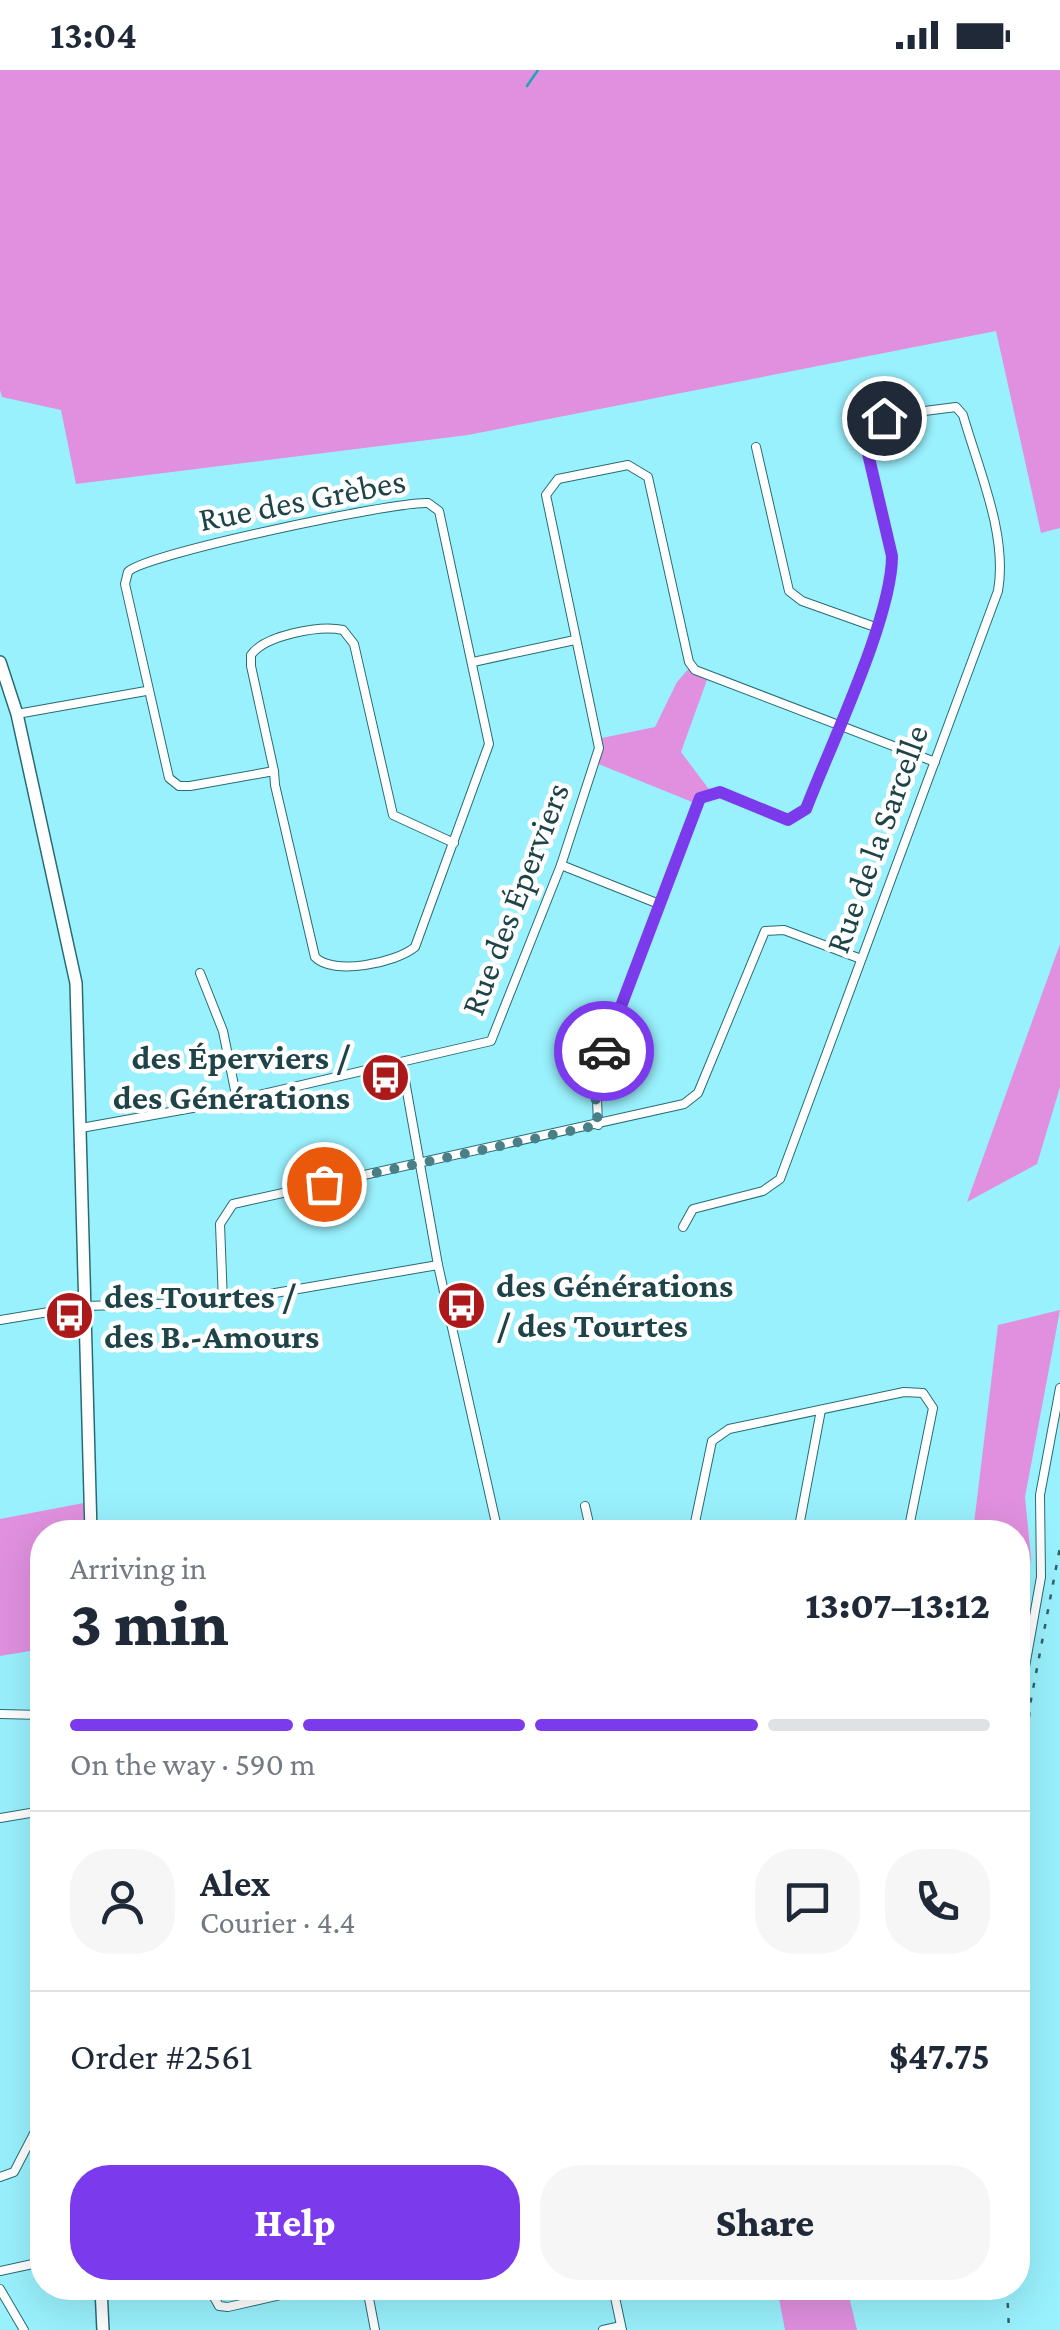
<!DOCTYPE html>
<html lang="en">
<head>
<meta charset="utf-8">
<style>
	:root { --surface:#fff; --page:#f6f6f7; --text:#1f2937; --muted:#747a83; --line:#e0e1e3; --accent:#7c3aed }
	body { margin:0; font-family:"Crimson Pro",serif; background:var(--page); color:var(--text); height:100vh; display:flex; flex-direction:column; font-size:38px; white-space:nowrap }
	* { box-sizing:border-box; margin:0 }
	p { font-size:32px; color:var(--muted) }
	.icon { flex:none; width:55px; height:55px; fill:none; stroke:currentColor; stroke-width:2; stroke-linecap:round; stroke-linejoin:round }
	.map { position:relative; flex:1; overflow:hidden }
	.drawer { position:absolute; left:30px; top:1450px; width:1000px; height:780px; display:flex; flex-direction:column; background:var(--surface); border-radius:40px; box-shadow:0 10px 40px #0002 }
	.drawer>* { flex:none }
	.pin { position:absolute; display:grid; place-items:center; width:85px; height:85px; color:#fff; margin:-42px; border:5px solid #fff; border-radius:50%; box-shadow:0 2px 10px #0007 }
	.courier { position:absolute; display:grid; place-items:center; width:100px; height:100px; margin:-50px; border:8px solid #7c3aed; border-radius:50%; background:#fff; color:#222; box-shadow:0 2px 12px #0007 }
	.summary em { font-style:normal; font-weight:800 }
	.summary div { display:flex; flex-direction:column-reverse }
	.summary { display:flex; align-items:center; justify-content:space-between; height:170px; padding:0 40px }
	h1 { font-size:65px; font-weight:800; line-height:75px }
	.bar { display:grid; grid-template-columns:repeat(4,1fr); gap:15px 10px; align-content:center; height:120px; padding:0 40px }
	.bar i { height:12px; border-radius:8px; background:var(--line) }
	.bar .current { background:var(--accent) }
	.bar p { grid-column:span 4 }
	.line { display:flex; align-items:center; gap:25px; padding:0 40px; border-top:2px solid var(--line) }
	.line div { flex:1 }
	.round { display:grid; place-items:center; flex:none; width:105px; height:105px; border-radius:40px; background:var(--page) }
	.cta { display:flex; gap:20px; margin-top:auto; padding:20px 40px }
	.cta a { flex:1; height:115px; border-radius:40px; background:var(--accent); color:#fff; font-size:40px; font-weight:800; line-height:115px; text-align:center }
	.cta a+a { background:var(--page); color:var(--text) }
	.status { display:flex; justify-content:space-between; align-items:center; height:70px; padding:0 50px; background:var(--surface); direction:ltr }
	.status svg { height:28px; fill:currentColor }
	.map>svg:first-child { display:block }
	.green { fill:#e090df }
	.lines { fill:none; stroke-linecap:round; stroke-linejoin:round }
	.stream { stroke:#1ea4b3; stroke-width:2.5 }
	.street-casing { stroke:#276c75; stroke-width:10 }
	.secondary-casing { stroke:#276c75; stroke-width:14 }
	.street { stroke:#fff; stroke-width:8 }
	.secondary { stroke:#fff; stroke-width:11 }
	.rail { stroke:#346268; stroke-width:2.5; stroke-dasharray:5 10; stroke-linecap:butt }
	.done { stroke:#498087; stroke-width:10; stroke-dasharray:0 18 }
	.route { stroke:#7c3aed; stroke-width:12 }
	.labels { text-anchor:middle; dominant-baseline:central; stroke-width:9; stroke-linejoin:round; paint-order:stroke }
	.street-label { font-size:35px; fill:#1e4348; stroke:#fff }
	.poi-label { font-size:35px; font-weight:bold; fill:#1e4348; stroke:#fff; text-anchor:start }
</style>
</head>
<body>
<div class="status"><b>13:04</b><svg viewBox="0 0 49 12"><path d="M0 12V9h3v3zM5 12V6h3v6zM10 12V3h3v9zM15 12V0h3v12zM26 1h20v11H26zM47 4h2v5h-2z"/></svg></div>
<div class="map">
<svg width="1060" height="2260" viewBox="0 0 1060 2260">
	<rect width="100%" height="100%" fill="#99f1fd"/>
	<!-- green -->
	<g class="green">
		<polygon points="0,0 1060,0 1060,458 1041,463 996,261 468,365 76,414 61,340 2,327 0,320"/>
		<polygon points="691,596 708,607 681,682 711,722 697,734 596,693 597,669 655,657 677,612"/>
		<polygon points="1060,874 1060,1017 1037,1094 967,1132"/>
		<polygon points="1060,1240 1025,1427 1031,1488 1028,1509 1019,1509 1018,1521 1018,1462 973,1462 998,1255"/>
		<polygon points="89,1432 90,1462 42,1462 42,1579 0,1586 0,1449"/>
		<polygon points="777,2218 847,2218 857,2260 785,2260"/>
	</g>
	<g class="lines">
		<!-- stream -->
		<polyline class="stream" points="527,16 538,0"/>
		<defs>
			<g id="street">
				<polyline points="756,377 789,521 802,531 875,557"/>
				<polyline points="473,592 575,570"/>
				<polyline points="17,644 146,621"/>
				<path d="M274 701 190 716H179L169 708 125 514 128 502C142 485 395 431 428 433L439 441 489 674 415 877C396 893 333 906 315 887L275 715 274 701 251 596V585C265 565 320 555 343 560L354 574 393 745 454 773"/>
				<polyline points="561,795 659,834"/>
				<polyline points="200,903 223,961 237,1030"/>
				<polyline points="402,994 438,1195 498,1462"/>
				<path d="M598 1055 596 1002 700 728 719 722 788 749 806 739C830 675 891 550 892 485L866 375 868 358 893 345 956 337 963 345C978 398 1008 465 998 521L780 1109 763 1121 693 1139 683 1157"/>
				<polyline points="81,1058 237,1030 491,971 561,795 599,678 546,425 558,409 628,395 648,407 689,592 695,600 935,692"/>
				<polyline points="223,1232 220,1154 233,1134 684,1034 698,1023 765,861 784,860 861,889"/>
				<polyline points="0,1250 85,1236 223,1232 438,1195"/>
				<polyline points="585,1436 591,1462"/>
				<polyline points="187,1462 211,1458 220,1462"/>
				<polyline points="693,1462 712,1371 729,1359 904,1322 923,1323 933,1338 908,1462"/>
				<polyline points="798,1462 821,1340"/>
				<polyline points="1018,1636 1041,1507 1040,1425 1060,1318"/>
				<polyline points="0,1644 42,1645"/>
				<polyline points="0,1748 42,1741"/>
				<polyline points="0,2107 14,2102 42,2048"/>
				<polyline points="0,2201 42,2192"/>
				<polyline points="209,2218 219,2236 228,2237 311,2218"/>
				<polyline points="367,2218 375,2260"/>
				<polyline points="613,2218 622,2260"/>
				<polyline points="0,2219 24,2260"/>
				<polyline points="603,2260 621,2256"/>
			</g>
			<g id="secondary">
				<polyline points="0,592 17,644 76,913 91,1462"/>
				<polyline points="101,2218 103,2260"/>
			</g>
		</defs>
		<!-- street casing -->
		<use href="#street" class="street-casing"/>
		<!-- secondary casing -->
		<use href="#secondary" class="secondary-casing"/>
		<!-- street -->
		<use href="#street" class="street"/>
		<!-- secondary -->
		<use href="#secondary" class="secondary"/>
		<!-- rail -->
		<g class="rail">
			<polyline points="1018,1782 1030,1635 1060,1477"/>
			<polyline points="1007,2218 1009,2260"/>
		</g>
	</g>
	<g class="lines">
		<!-- done -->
		<polyline class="done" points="324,1114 598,1055 594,1010 604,981"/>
		<!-- route -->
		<path class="route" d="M604 981 700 728 720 722 788 750 806 739C830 676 892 548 892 486L866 375 868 358 884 348"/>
	</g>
	<!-- icons -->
	<defs>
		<symbol id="bus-disc" viewBox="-11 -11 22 22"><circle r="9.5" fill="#ac191b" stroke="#fff"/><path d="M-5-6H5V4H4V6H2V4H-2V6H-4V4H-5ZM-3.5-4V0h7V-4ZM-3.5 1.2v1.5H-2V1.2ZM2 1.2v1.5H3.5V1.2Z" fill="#fff"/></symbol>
	</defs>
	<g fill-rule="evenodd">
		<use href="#bus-disc" x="358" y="980" width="55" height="55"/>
		<use href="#bus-disc" x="434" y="1208" width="55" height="55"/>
		<use href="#bus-disc" x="42" y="1218" width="55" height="55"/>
	</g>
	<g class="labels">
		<!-- street labels -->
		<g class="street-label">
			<text transform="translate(302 430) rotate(-11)">Rue des Grèbes</text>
			<text transform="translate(877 769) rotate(-70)">Rue de la Sarcelle</text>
			<text transform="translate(515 829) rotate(-69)">Rue des Éperviers</text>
		</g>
		<!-- poi labels -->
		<g class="poi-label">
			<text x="350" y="987" text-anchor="end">des Éperviers /<tspan x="350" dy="40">des Générations</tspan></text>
			<text x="496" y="1215">des Générations<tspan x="496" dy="40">/ des Tourtes</tspan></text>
			<text x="104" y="1226">des Tourtes /<tspan x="104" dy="40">des B.-Amours</tspan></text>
		</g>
	</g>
</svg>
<div class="pin" style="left:324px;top:1114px;background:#ea580c"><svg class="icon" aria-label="bag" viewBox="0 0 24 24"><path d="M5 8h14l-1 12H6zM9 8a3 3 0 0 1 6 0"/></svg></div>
<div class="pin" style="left:884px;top:348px;background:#1f2937"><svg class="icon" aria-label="home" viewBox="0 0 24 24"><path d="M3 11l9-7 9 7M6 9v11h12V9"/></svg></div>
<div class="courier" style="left:604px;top:981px"><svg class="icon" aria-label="car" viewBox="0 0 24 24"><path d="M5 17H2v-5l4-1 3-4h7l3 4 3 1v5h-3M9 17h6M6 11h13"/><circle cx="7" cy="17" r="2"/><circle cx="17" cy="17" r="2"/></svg></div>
<section class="drawer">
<div class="summary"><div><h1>3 min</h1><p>Arriving in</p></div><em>13:07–13:12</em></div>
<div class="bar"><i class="current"></i><i class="current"></i><i class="current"></i><i></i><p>On the way · 590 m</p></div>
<div class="line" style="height:180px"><a class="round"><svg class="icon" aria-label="person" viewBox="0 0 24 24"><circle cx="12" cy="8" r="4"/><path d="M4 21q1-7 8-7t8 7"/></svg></a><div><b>Alex</b><p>Courier · 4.4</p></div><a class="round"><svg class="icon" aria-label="chat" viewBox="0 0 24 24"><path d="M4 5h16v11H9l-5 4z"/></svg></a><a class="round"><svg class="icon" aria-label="phone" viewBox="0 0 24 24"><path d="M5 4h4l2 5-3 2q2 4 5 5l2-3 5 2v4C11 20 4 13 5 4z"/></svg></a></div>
<div class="line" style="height:130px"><div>Order #2561</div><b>$47.75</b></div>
<div class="cta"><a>Help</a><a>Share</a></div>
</section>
</div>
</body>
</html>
